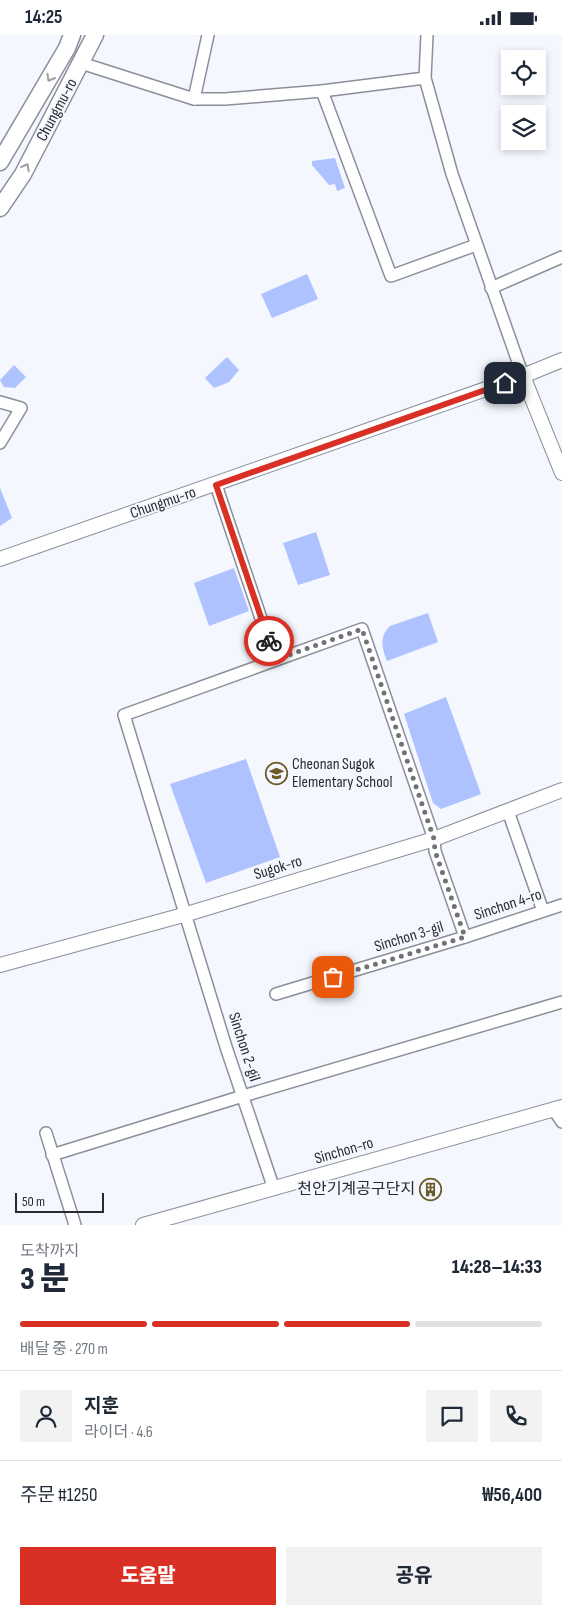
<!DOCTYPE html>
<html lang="ko">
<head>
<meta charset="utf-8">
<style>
	:root { --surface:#fff; --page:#f2f2f3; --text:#1f2937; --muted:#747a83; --line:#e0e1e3; --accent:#d93025 }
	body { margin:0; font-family:"Sofia Sans Condensed","Noto Sans KR",sans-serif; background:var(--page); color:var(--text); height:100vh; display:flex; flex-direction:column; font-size:19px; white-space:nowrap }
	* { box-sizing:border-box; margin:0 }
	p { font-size:16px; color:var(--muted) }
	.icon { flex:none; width:28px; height:28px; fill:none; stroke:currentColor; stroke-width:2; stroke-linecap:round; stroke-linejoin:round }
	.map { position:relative; height:1190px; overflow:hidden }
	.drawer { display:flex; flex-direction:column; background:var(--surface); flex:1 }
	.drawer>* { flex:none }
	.tools { position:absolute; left:501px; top:15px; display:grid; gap:10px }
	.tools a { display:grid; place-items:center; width:45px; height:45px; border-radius:0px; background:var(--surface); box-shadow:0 2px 8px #0003; font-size:25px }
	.scale { position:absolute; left:15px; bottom:12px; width:89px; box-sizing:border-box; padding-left:5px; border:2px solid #2a2b30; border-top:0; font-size:14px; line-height:18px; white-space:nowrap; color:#2a2b30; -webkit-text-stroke:4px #f4f7fe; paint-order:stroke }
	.pin { position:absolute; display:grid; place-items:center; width:42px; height:42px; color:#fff; margin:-21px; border-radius:10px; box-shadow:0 2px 8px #0006 }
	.courier { position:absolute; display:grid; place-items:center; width:50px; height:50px; margin:-25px; border:4px solid #d93025; border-radius:50%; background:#fff; color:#222; box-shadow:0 1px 6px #0007 }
	.overview em { font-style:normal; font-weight:800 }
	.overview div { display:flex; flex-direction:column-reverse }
	.overview { display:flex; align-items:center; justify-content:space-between; height:85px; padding:0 20px }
	h1 { font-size:32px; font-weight:800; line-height:38px }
	.bar { display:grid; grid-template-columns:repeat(4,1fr); gap:8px 5px; align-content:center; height:60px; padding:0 20px }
	.bar i { height:6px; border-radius:4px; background:var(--line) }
	.bar .on { background:var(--accent) }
	.bar p { grid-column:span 4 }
	.line { display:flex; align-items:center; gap:12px; padding:0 20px; border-top:1px solid var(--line) }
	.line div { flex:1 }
	.round { display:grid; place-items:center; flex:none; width:52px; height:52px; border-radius:0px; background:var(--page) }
	.button { display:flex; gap:10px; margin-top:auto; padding:10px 20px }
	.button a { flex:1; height:58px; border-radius:0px; background:var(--accent); color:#fff; font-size:20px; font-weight:800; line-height:58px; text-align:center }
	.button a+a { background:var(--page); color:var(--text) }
	.status { display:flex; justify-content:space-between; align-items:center; height:35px; padding:0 25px; background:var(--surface); direction:ltr }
	.status svg { height:14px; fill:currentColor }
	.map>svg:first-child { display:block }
	.green { fill:#adc2ff }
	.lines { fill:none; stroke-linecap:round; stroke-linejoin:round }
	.minor-casing { stroke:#8a8f9a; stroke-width:14 }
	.tertiary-casing { stroke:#8a8f9a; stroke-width:16 }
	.secondary-casing { stroke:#8a8f9a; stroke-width:19 }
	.minor { stroke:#fff; stroke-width:11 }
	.tertiary { stroke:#fff; stroke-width:14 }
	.secondary { stroke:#fff; stroke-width:16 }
	.oneway { stroke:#9fa0a2 }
	.done { stroke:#717278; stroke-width:5; stroke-dasharray:0 9 }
	.route { stroke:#d93025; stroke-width:6 }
	.labels { text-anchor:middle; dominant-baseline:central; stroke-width:4; stroke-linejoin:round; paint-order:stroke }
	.street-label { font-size:16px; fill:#2a2b30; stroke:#f4f7fe }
	.poi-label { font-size:16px; fill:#2a2b30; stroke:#f4f7fe; text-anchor:start }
</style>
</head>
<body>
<div class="status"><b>14:25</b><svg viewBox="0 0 49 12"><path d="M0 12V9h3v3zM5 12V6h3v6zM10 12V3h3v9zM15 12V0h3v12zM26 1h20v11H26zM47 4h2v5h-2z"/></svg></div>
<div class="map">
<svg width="562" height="1190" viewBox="0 0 562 1190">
	<rect width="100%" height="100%" fill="#f4f7fe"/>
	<!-- green -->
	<g class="green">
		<polygon points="335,123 345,153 337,156 335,149 329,150 312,130 312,126"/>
		<polygon points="307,239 318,264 272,283 261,259"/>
		<polygon points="227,322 239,335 229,347 214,353 205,343"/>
		<polygon points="14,330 26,342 15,353 4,352 0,345"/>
		<polygon points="0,453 12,483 0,491"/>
		<polygon points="316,497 330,540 298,550 283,508"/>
		<polygon points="234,533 249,576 209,591 194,548"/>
		<path d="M428 578 438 607 387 626C382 614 379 601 390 591Z"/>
		<polygon points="446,662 481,759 441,774 433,768 404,679"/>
		<polygon points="246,724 280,822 206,848 170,749"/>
	</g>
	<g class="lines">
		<defs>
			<g id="minor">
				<polyline points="427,0 425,43 452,139 523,341"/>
				<polyline points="81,28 194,64 225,64 322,56 391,241 476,210"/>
				<polyline points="322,56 425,43"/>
				<polyline points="194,64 208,0"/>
				<polyline points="491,253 562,222"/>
				<polyline points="0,367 21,373 0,408"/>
				<polyline points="216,450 275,625"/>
				<polyline points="508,776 543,876"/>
				<polyline points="276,959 465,902 562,870"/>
				<polyline points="554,1075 562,1087"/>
				<polyline points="46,1098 75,1190"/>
				<polyline points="52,1120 243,1061 562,967"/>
				<polyline points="274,1154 226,1012 124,680 362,594 434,804 435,816 465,902"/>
			</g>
			<g id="tertiary">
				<polyline points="523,341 562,438"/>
				<polyline points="0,524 523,341 562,325"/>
				<polyline points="0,930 187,879 434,804 562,755"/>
				<polyline points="143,1190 562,1072"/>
			</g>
			<g id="secondary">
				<polyline points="0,127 67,13 72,0"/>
				<polyline points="0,173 23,139 95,0"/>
			</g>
		</defs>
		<!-- minor casing -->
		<use href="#minor" class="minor-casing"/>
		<!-- tertiary casing -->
		<use href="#tertiary" class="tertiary-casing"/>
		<!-- secondary casing -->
		<use href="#secondary" class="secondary-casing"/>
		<!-- minor -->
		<use href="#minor" class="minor"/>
		<!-- tertiary -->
		<use href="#tertiary" class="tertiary"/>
		<!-- secondary -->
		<use href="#secondary" class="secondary"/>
	</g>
	<!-- one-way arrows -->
	<defs><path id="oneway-chevron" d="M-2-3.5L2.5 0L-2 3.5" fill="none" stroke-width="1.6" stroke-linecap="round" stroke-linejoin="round" transform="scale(1.25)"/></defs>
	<g class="oneway">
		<use href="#oneway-chevron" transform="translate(50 43) rotate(120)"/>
		<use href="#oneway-chevron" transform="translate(26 132) rotate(-62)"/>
	</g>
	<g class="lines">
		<!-- done -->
		<polyline class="done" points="269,606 275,625 362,594 434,804 435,816 465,902 333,942"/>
		<!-- route -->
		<polyline class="route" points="269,606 216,450 505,348"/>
	</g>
	<!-- icons -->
	<defs>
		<symbol id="school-ring" viewBox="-11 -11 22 22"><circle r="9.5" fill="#f4f7fe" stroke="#6c5b28" stroke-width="1.5"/><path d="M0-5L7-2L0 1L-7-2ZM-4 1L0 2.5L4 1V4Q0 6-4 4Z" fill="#6c5b28"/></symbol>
		<symbol id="building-ring" viewBox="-11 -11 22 22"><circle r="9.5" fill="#f4f7fe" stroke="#6c5b28" stroke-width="1.5"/><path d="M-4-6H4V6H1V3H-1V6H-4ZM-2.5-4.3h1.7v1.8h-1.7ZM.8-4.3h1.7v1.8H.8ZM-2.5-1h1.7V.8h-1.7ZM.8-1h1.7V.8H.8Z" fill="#6c5b28"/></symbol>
	</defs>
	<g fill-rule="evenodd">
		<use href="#school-ring" x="264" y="726" width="25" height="25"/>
		<use href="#building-ring" x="418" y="1142" width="25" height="25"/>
	</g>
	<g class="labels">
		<!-- street labels -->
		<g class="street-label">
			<text transform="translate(57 75) rotate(-62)">Chungmu-ro</text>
			<text transform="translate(163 468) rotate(-19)">Chungmu-ro</text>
			<text transform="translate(278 833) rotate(-17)">Sugok-ro</text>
			<text transform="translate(508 870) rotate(-18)">Sinchon 4-ro</text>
			<text transform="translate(409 902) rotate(-17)">Sinchon 3-gil</text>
			<text transform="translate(244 1012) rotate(72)">Sinchon 2-gil</text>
			<text transform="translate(344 1116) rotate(-16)">Sinchon-ro</text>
		</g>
		<!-- poi labels -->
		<g class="poi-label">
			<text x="292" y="729">Cheonan Sugok<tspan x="292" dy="18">Elementary School</tspan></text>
			<text x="415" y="1154" text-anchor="end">천안기계공구단지</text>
		</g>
	</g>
</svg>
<div class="tools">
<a><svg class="icon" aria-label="locate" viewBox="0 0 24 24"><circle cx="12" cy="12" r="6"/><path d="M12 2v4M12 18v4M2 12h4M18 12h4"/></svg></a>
<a><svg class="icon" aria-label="layers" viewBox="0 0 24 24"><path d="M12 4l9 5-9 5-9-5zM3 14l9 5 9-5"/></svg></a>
</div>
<div class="scale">50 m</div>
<div class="pin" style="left:333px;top:942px;background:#ea580c"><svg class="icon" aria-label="bag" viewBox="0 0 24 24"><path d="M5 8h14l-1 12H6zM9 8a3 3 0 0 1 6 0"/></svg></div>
<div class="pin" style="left:505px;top:348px;background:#1f2937"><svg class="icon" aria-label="home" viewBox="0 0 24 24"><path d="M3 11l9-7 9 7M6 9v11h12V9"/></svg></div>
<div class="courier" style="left:269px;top:606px"><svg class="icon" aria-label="bike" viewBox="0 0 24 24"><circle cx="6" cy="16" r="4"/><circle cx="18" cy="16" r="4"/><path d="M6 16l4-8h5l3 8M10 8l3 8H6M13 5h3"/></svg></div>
</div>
<section class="drawer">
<div class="overview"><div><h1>3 분</h1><p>도착까지</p></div><em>14:28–14:33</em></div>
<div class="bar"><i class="on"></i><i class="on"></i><i class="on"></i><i></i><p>배달 중 · 270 m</p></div>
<div class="line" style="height:90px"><a class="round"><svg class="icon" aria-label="person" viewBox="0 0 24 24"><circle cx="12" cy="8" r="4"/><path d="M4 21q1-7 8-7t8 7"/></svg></a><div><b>지훈</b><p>라이더 · 4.6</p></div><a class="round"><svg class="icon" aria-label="chat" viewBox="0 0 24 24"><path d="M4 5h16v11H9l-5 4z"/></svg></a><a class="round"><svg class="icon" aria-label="phone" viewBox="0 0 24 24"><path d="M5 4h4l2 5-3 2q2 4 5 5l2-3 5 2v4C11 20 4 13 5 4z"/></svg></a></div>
<div class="line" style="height:65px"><div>주문 #1250</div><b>₩56,400</b></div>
<div class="button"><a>도움말</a><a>공유</a></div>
</section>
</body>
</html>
